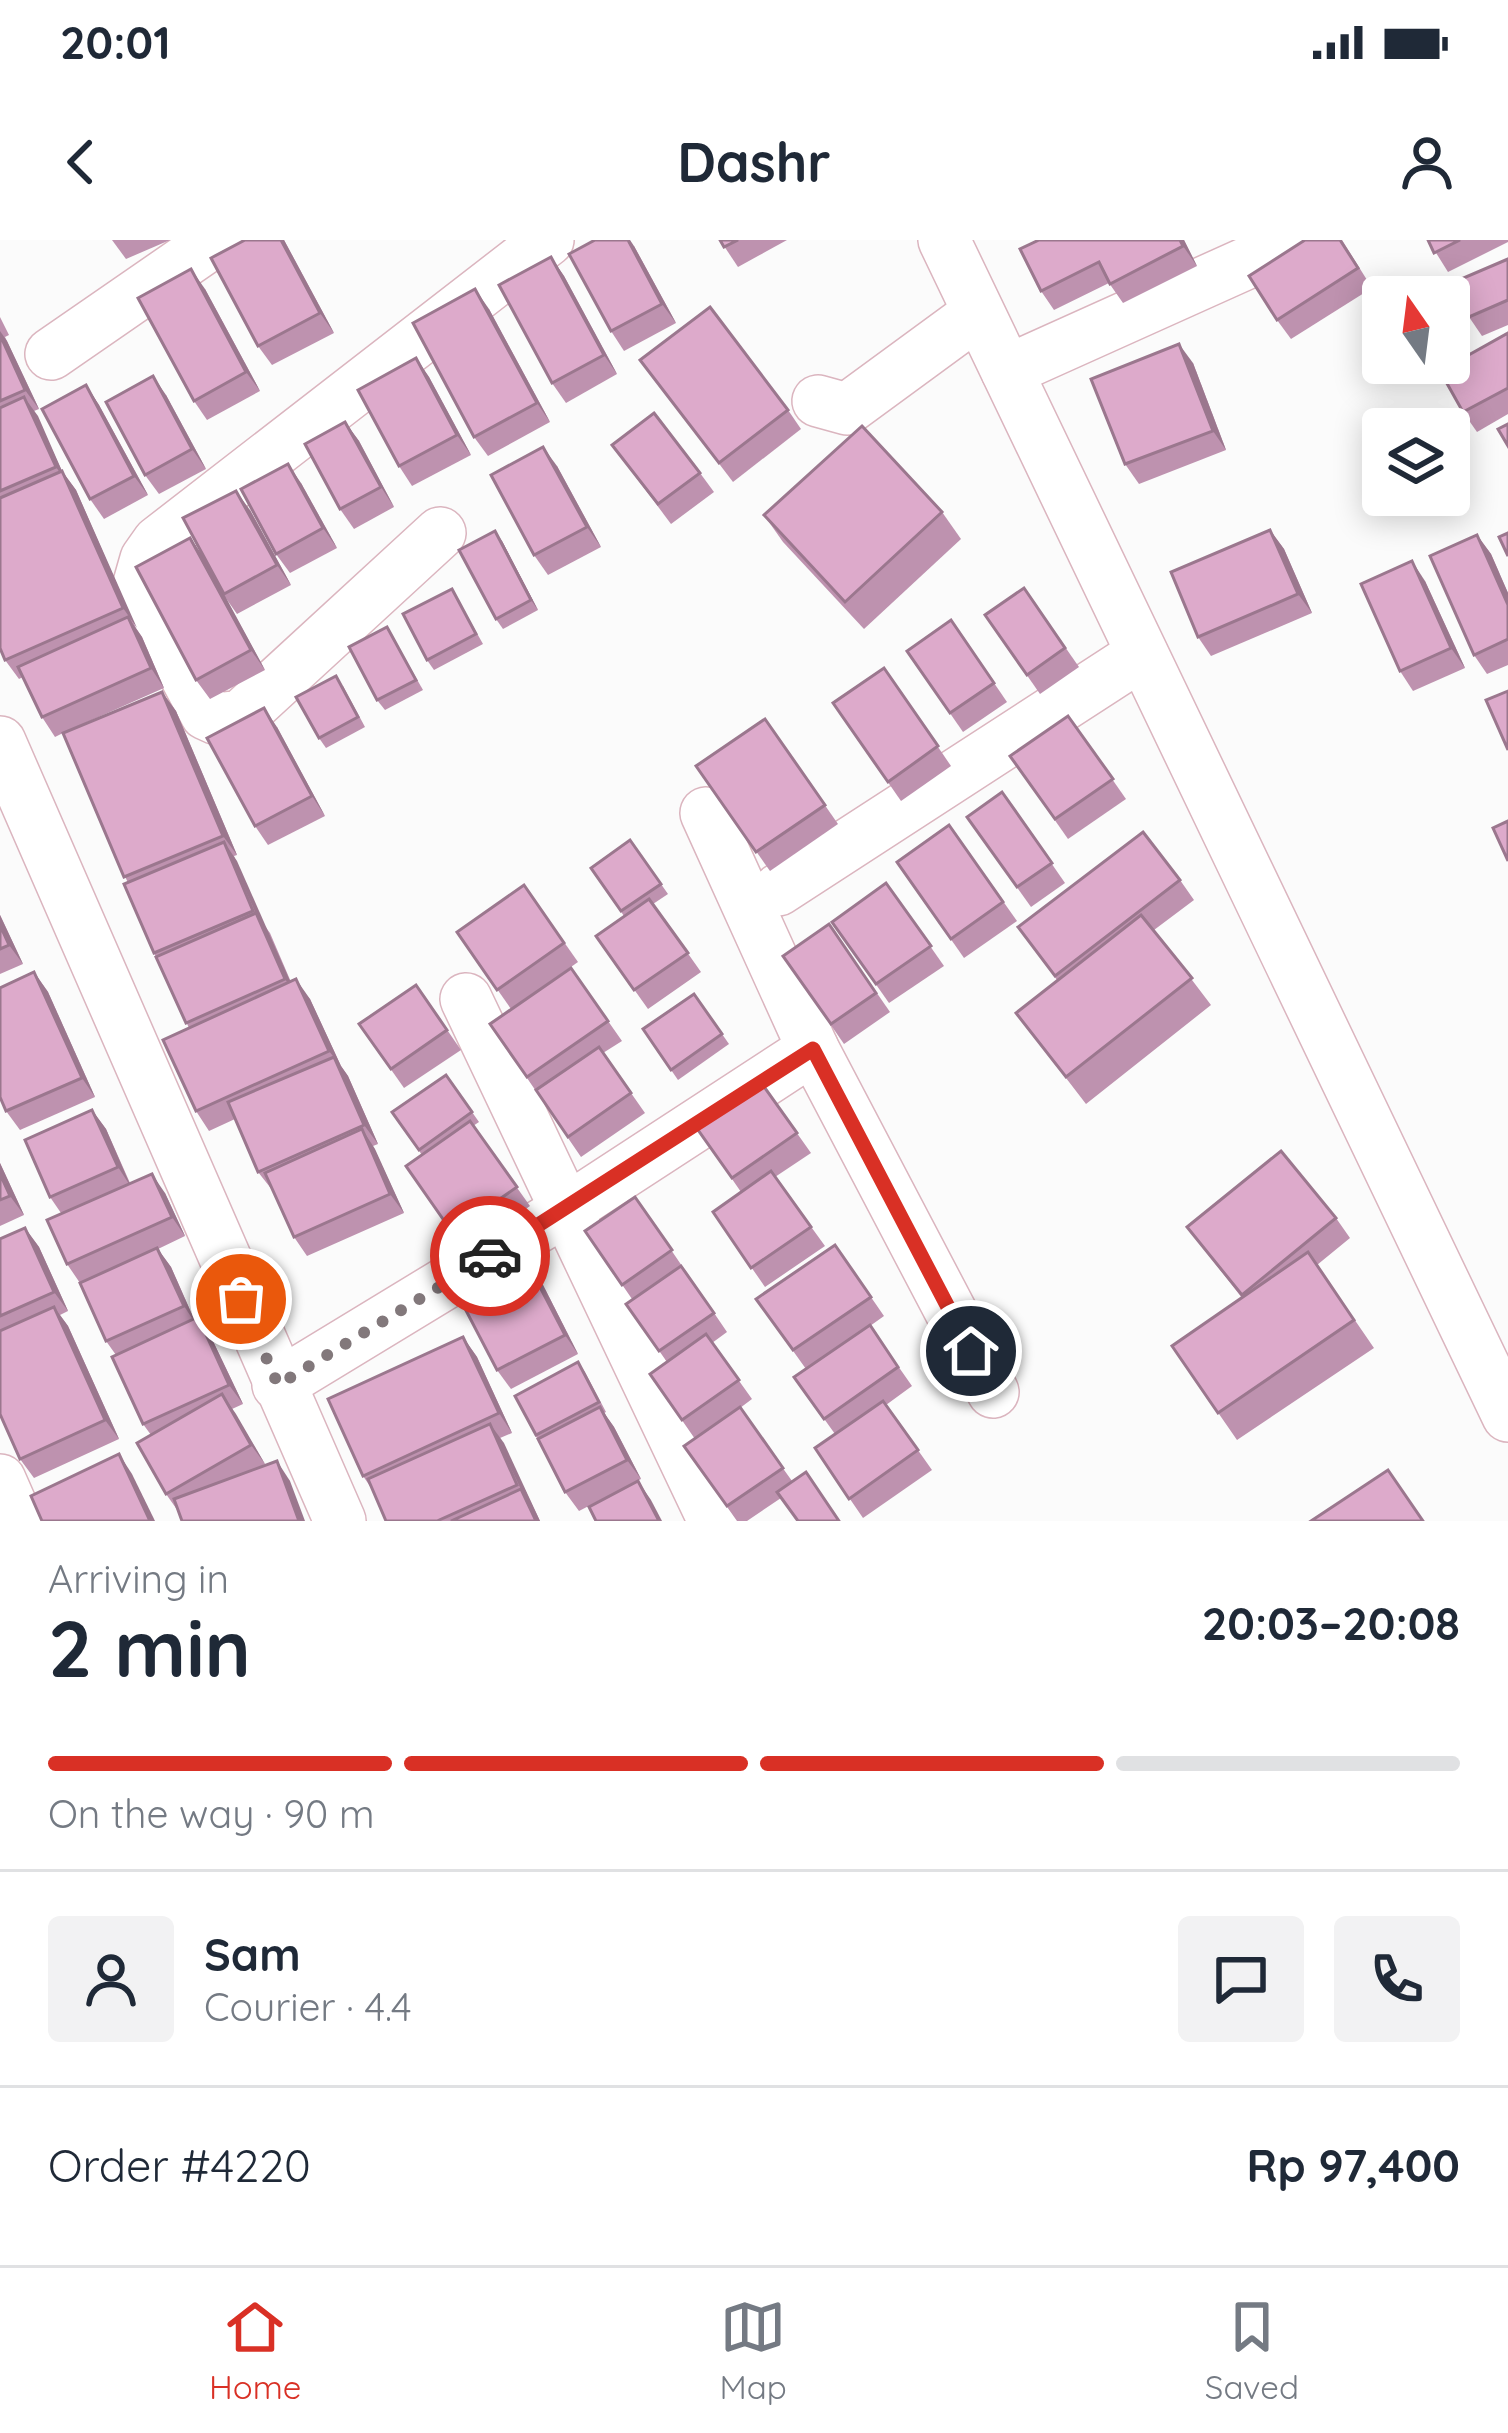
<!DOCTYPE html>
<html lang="en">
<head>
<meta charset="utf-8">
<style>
	:root { --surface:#fff; --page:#f2f2f3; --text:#1f2937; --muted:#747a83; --line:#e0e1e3; --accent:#d93025 }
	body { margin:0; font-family:Quicksand,sans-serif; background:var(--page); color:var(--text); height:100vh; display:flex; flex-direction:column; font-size:45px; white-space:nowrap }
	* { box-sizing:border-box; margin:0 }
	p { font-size:39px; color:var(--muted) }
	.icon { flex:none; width:66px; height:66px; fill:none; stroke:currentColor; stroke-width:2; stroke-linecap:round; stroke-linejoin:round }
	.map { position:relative; height:1281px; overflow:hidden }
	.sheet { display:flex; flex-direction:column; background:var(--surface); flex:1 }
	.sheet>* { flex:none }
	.needle { width:78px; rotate:346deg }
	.tools { position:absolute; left:1362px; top:36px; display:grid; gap:24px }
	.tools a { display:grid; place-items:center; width:108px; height:108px; border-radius:12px; background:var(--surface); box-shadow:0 6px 30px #0003; font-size:60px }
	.pin { position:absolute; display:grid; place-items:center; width:102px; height:102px; color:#fff; margin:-51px; border:6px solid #fff; border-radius:50%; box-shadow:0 3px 12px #0007 }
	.courier { position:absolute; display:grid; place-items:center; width:120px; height:120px; margin:-60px; border:9px solid #d93025; border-radius:50%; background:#fff; color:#222; box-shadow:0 3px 15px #0007 }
	.headline em { font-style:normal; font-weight:800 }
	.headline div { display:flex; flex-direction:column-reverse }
	.headline { display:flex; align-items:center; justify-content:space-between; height:204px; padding:0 48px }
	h1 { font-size:78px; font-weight:800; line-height:90px }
	.bar { display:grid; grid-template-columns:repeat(4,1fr); gap:18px 12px; align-content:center; height:144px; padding:0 48px }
	.bar i { height:15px; border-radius:9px; background:var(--line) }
	.bar .active { background:var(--accent) }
	.bar p { grid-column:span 4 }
	.line { display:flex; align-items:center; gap:30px; padding:0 48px; border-top:3px solid var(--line) }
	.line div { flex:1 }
	.round { display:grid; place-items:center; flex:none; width:126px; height:126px; border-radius:12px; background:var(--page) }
	.status { display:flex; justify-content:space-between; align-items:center; height:84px; padding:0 60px; background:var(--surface); direction:ltr }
	.status svg { height:33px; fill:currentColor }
	header { display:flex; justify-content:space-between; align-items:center; height:156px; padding:0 48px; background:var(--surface); font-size:54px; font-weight:800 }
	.dock { display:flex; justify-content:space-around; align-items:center; height:168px; border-top:3px solid var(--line); background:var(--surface); font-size:33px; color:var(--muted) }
	.dock a { display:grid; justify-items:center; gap:6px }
	.dock .active { color:var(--accent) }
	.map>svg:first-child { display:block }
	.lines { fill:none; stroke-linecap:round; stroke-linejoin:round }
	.street-casing { stroke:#dbb5bf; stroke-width:54 }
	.street { stroke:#fff; stroke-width:51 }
	.wall { fill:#be92af }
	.shaded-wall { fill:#9b778e }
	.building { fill:#ddaacb; stroke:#9b778e; stroke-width:3 }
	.done { stroke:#82787b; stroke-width:12; stroke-dasharray:0 21.6 }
	.route { stroke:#d93025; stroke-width:15 }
</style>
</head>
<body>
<div class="status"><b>20:01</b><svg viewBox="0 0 49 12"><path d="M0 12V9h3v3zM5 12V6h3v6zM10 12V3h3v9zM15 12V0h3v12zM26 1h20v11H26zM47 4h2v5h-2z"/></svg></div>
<header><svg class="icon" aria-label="back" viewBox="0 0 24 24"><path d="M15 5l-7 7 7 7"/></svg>Dashr<svg class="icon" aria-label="person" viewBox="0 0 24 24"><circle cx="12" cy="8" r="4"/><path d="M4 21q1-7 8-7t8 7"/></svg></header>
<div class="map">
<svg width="1508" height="1281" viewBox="0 0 1508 1281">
	<rect width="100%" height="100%" fill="#fbfbfb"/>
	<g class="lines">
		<defs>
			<g id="street">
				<polyline points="944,0 1508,1176"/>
				<polyline points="51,114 216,0"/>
				<polyline points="1007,131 1298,0"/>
				<polyline points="818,161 847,169 978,73"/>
				<polyline points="440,293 241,476 217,479 206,474 138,347 146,319 158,302 548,0"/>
				<polyline points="0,502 340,1281"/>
				<polyline points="706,573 813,809"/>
				<polyline points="778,650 1142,414"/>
				<polyline points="466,759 714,1281"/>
				<polyline points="278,1145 566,970 813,809 993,1152"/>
				<polyline points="0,1240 18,1281"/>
			</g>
		</defs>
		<!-- street casing -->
		<use href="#street" class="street-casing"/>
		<!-- street -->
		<use href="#street" class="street"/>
	</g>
	<!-- wall -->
	<g class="wall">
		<polygon points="112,0 170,0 126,19"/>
		<polygon points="284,0 334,93 272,125 258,106"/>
		<polygon points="720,0 787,0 738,27"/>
		<polygon points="1039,0 1184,0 1197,26 1123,63 1109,43 1054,70 1041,51"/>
		<polygon points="1342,0 1372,48 1291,99 1277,80"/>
		<polygon points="1428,0 1508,0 1508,2 1448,32"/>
		<polygon points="634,6 676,83 624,111 611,91"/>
		<polygon points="551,17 564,36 617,134 566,163 552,143"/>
		<polygon points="1508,19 1508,85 1482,96 1469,77"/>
		<polygon points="205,49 260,151 207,180 194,161"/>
		<polygon points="489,69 550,182 488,216 474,197"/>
		<polygon points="0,77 9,95 5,97 39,169 34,171 62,231 76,250 136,388 142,397 164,448 67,491 162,452 176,471 237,615 234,616 264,685 270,693 291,742 310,759 341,826 348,836 378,904 373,906 404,973 307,1016 294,997 273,951 258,932 235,879 209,891 196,871 189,788 154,713 128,643 63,493 55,497 42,477 23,437 19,439 5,420 0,408"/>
		<polygon points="1508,93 1508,174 1477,192 1463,172"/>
		<polygon points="416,118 429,137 471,215 412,246 399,226"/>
		<polygon points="640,120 788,170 801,189 733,242"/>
		<polygon points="1193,123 1226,210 1139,244 1125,224"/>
		<polygon points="1404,123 1424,123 1408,129"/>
		<polygon points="86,145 99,165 148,255 104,279 90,259"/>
		<polygon points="166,155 206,229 159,254 145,235"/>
		<polygon points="345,182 359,201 394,267 354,289 340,269"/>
		<polygon points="612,205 700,233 714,252 671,284"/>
		<polygon points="557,226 601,307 548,335 534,315"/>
		<polygon points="301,243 337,308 290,333 276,314"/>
		<polygon points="250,270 291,345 237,374 225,357 265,430 210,459 196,440 204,317"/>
		<polygon points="942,272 961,299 864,389 783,302 764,275"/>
		<polygon points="1270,290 1284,309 1312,373 1211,416 1198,397"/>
		<polygon points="1477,295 1491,314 1508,353 1508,425 1487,434 1474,415"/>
		<polygon points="502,301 538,370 503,389 496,379"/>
		<polygon points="1425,341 1465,428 1413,451 1400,431"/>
		<polygon points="1024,348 1079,427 1040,454 985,375"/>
		<polygon points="452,349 483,404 434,430 427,420"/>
		<polygon points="951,380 1007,462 963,492 907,411"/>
		<polygon points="387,387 423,450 385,470 377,460"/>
		<polygon points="884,428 951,526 901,561 833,463"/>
		<polygon points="343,446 365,487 326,508 319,498"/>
		<polygon points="1068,476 1126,559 1068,599 1010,516"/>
		<polygon points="765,479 838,584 770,631 696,526"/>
		<polygon points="277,487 325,576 268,605 255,586"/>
		<polygon points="1002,552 1065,643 1031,667 967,577"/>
		<polygon points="949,585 1017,681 964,718 897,622"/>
		<polygon points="630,600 668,654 653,664 701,732 648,769 596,696 624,676 591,628"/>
		<polygon points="1180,640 1194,660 1154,690 1211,765 1086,864 1016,773 1057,740 1018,687"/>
		<polygon points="886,643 944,726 889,763 832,682"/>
		<polygon points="524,645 578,722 511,769 457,692"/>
		<polygon points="0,675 23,724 0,734"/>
		<polygon points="829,684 890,772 844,804 783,716"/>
		<polygon points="571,728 622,801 603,813 645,873 581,917 490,784"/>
		<polygon points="34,732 48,752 95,857 20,890 6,871"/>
		<polygon points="416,745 461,810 404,848 359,784"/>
		<polygon points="694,754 729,804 678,840 643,789"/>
		<polygon points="446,835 479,882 473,886 530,966 466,1011 406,926 422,915 392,872"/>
		<polygon points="760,841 811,913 775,937 825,1006 765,1047 713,972 741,952 696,887"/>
		<polygon points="92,870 106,889 130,943 165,953 185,996 158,1009 171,1027 194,1079 211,1097 243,1164 232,1169 265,1224 258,1228 290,1241 178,1271 166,1254 151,1195 143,1184 116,1115 106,1101 80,1043 67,1024 61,973 50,957"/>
		<polygon points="0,923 24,975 0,986"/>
		<polygon points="635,957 727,1092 712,1103 752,1159 740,1168 792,1241 781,1258 747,1281 737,1281 684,1206 695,1199 650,1134 667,1122 626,1064 632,1059 585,991"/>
		<polygon points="1336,978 1350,998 1317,1025 1374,1108 1237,1200 1172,1106 1242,1058 1187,987"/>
		<polygon points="25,988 39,1007 68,1071 60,1075 68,1086 119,1199 34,1238 20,1219 0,1174 0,999"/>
		<polygon points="835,1005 884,1076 870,1086 912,1146 886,1165 932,1230 863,1278 815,1208 835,1194 794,1137 806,1129 756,1059"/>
		<polygon points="543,1045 578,1114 511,1149 497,1130"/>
		<polygon points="463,1097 477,1117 512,1193 500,1198 540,1281 386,1281 372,1249 363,1236"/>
		<polygon points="578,1122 585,1132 606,1172 604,1173 614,1187 641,1239 579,1271 565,1252 515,1156"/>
	</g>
	<!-- shaded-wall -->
	<g class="shaded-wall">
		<polygon points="281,0 284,0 334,93 320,73"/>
		<polygon points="628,0 630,0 634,6 676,83 662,64"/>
		<polygon points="1180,0 1184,0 1197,26 1183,6"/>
		<polygon points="551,17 564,36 617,134 604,115"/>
		<polygon points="191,29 205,49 260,151 246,132"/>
		<polygon points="475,49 489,69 550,182 537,163"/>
		<polygon points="0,91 7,101 39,169 25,150 0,95"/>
		<polygon points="1179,104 1193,123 1226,210 1213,191"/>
		<polygon points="416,118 429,137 471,215 457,195"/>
		<polygon points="153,136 166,155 206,229 192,209"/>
		<polygon points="86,145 99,165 148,255 134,236"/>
		<polygon points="24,157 38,176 62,231 76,250 137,388 123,368 69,246 56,227"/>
		<polygon points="345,182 359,201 394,267 381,247"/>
		<polygon points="543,207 557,226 601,307 587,287"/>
		<polygon points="288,224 301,243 337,308 323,288"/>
		<polygon points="236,251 250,270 291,345 277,325"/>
		<polygon points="1270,290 1284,309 1312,373 1298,354"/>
		<polygon points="495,291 502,301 538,370 531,360"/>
		<polygon points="1477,295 1491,314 1508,353 1508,365"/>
		<polygon points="190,298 204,317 265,430 251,410"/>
		<polygon points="1412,321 1425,341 1465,428 1451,408"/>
		<polygon points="128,377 142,397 164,448 151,428"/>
		<polygon points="162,452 176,471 237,615 223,596"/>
		<polygon points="264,468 277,487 325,576 312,556"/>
		<polygon points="224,602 237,621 298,759 285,739"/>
		<polygon points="0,675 23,724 9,705 0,685"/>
		<polygon points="34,732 48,752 95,857 82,838"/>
		<polygon points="296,739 310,759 341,826 348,836 378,904 364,885 336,820 329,811"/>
		<polygon points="92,870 106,889 131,947 118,927"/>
		<polygon points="362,889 375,909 404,973 390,954"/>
		<polygon points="0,923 24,975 10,956 0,934"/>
		<polygon points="152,934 165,953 185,996 172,977"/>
		<polygon points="25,988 39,1007 68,1071 54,1052"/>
		<polygon points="157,1008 171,1027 197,1086 184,1066"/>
		<polygon points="529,1026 543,1045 578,1114 565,1095"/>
		<polygon points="54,1067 68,1086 119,1199 105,1180"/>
		<polygon points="198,1077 211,1097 243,1164 229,1145"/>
		<polygon points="463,1097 477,1117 512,1193 499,1173"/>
		<polygon points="222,1154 236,1174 265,1224 251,1205"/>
		<polygon points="600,1167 614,1187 641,1239 627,1220"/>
		<polygon points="490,1184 504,1203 540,1281 536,1281"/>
		<polygon points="119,1214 132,1234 155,1281 150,1281"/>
		<polygon points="277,1221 290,1241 305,1281 299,1281"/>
		<polygon points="638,1241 651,1260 662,1281 659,1281"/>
	</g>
	<!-- building -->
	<g class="building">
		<polygon points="245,0 281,0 320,73 258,106 211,18"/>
		<polygon points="595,0 628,0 662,64 611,91 569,14"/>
		<polygon points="720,0 738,0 724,7"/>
		<polygon points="1039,0 1180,0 1183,6 1110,44 1099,22 1041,51 1020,9"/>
		<polygon points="1305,0 1340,0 1358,28 1277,80 1249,36"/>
		<polygon points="1428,0 1460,0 1434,13"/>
		<polygon points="551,17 604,115 552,143 499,45"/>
		<polygon points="1508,19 1508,60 1469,77 1454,42"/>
		<polygon points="191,29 246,132 194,161 138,58"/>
		<polygon points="475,49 537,163 474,197 413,83"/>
		<polygon points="1412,49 1416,57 1389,57"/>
		<polygon points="710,67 788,170 719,223 640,120"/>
		<polygon points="1508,93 1508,148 1463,172 1440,131"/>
		<polygon points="0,95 25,150 0,161"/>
		<polygon points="1179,104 1213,191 1125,224 1091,139"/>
		<polygon points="416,118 457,195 399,226 358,150"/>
		<polygon points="153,136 192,209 145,235 106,162"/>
		<polygon points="86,145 134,236 90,259 42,169"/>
		<polygon points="24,157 56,227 0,251 0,168"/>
		<polygon points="654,173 700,233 658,264 612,205"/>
		<polygon points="345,182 381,247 340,269 305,204"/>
		<polygon points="1508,184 1508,206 1498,189"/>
		<polygon points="862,186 942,272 845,362 764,275"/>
		<polygon points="543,207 587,287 534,315 491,235"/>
		<polygon points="288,224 323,288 276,314 241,249"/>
		<polygon points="62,231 123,368 5,420 0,408 0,258"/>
		<polygon points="236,251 277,325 224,354 183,278"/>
		<polygon points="1270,290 1298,354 1198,397 1171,332"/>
		<polygon points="495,291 531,360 496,379 459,310"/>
		<polygon points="1508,293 1508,316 1499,297"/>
		<polygon points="1477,295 1508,365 1508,399 1474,415 1430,316"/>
		<polygon points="190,298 251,410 196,440 136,327"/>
		<polygon points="1412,321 1451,408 1400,431 1361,344"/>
		<polygon points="1024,348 1065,408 1027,435 985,375"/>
		<polygon points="452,349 476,394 427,420 403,374"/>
		<polygon points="128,377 151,428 42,477 18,427"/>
		<polygon points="951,380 994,443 950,473 907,411"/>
		<polygon points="387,387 416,440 377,460 349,407"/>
		<polygon points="884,428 938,506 888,542 833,463"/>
		<polygon points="336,436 358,477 319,498 296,457"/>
		<polygon points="1508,451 1508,510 1486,460"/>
		<polygon points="162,452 223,596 124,637 63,493"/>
		<polygon points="264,468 312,556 255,586 207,498"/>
		<polygon points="1068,476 1113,539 1055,579 1010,516"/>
		<polygon points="765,479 825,565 756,612 696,526"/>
		<polygon points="1002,552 1052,623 1017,647 967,577"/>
		<polygon points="1508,581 1508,621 1493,588"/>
		<polygon points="949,585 1003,662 951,699 897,622"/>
		<polygon points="1143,592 1180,640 1055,736 1018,687"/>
		<polygon points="630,600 661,644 621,671 591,628"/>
		<polygon points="224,602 253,671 154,713 124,644"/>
		<polygon points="886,643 931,706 876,744 832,682"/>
		<polygon points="524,645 564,703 497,750 457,692"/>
		<polygon points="649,659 688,713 634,750 596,696"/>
		<polygon points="256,673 285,739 186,783 156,717"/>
		<polygon points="1141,675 1192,738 1066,837 1016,773"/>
		<polygon points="829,684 876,753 831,784 783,716"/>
		<polygon points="0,685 9,705 0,709"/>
		<polygon points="571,728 608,781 527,837 490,784"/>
		<polygon points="34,732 82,838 6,871 0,857 0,748"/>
		<polygon points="296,739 329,811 196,871 163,800"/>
		<polygon points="416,745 447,790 391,829 359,784"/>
		<polygon points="694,754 722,794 671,830 643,789"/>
		<polygon points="599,807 631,853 568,897 536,850"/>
		<polygon points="334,817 364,885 258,932 228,862"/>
		<polygon points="446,835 472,872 419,910 392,872"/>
		<polygon points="760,841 797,893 732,938 696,887"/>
		<polygon points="92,870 118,927 50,957 25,900"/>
		<polygon points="470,881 517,947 452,992 406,926"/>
		<polygon points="362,889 390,954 294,997 265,933"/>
		<polygon points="1281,911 1336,978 1242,1055 1187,987"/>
		<polygon points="771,931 811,987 751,1028 713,972"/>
		<polygon points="0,934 10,956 0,960"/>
		<polygon points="152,934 172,977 67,1024 47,980"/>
		<polygon points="635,957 672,1010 622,1045 585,991"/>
		<polygon points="25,988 54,1052 0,1076 0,999"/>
		<polygon points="835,1005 871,1057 793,1110 756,1059"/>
		<polygon points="157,1008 184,1066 106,1101 80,1043"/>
		<polygon points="1308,1012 1354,1080 1218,1173 1172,1106"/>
		<polygon points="529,1026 565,1095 497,1130 461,1061"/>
		<polygon points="681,1026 714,1073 659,1111 626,1064"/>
		<polygon points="54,1067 105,1180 20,1219 0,1174 0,1091"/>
		<polygon points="198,1077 229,1145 143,1184 112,1117"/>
		<polygon points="870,1085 898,1127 824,1179 794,1137"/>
		<polygon points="706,1094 739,1140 682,1180 650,1134"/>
		<polygon points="463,1097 499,1173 363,1236 328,1159"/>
		<polygon points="578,1122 599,1162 536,1195 515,1156"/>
		<polygon points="222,1154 251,1205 166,1254 137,1203"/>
		<polygon points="883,1161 918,1210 849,1259 815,1208"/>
		<polygon points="600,1167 627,1220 565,1252 538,1199"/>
		<polygon points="740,1167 783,1228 727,1266 684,1206"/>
		<polygon points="490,1184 517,1245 437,1281 386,1281 368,1239"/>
		<polygon points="119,1214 150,1281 42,1281 31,1256"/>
		<polygon points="277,1221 299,1281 182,1281 174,1259"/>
		<polygon points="1388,1230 1423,1281 1311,1281"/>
		<polygon points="806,1232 839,1281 798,1281 777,1252"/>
		<polygon points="638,1241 659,1281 596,1281 589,1267"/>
		<polygon points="521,1249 536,1281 451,1281"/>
	</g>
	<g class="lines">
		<!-- done -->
		<polyline class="done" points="241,1059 278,1145 490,1016"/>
		<!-- route -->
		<polyline class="route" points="490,1016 813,809 971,1111"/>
	</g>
</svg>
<div class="tools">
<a><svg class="needle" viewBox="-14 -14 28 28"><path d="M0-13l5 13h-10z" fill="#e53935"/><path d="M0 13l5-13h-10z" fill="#747a83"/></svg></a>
<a><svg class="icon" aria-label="layers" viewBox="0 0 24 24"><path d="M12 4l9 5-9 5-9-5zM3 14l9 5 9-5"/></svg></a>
</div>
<div class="pin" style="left:241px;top:1059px;background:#ea580c"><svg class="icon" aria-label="bag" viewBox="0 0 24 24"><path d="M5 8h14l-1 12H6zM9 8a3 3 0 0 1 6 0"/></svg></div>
<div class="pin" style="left:971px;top:1111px;background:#1f2937"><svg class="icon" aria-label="home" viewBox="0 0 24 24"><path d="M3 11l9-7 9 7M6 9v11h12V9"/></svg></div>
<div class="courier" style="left:490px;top:1016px"><svg class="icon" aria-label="car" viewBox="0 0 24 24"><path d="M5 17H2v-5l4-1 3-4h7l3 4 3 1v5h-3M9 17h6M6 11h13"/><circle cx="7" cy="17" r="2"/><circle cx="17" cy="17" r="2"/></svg></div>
</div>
<section class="sheet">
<div class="headline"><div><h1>2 min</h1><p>Arriving in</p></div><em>20:03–20:08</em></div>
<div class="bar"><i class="active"></i><i class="active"></i><i class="active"></i><i></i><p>On the way · 90 m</p></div>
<div class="line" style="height:216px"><a class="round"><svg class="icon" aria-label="person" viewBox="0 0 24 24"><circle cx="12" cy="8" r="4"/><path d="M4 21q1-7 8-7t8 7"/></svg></a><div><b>Sam</b><p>Courier · 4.4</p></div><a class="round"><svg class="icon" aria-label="chat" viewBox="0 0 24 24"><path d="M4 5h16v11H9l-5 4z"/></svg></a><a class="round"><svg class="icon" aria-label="phone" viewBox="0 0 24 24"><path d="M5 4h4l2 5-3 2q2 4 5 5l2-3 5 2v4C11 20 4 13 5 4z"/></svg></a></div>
<div class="line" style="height:156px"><div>Order #4220</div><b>Rp 97,400</b></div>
</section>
<nav class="dock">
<a class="active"><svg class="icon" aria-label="home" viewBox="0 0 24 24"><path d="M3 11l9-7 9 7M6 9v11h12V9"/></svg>Home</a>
<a><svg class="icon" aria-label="map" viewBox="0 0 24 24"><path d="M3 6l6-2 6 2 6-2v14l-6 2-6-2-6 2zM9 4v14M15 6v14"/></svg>Map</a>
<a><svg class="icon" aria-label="saved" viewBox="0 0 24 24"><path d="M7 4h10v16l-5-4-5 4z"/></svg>Saved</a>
</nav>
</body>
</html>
